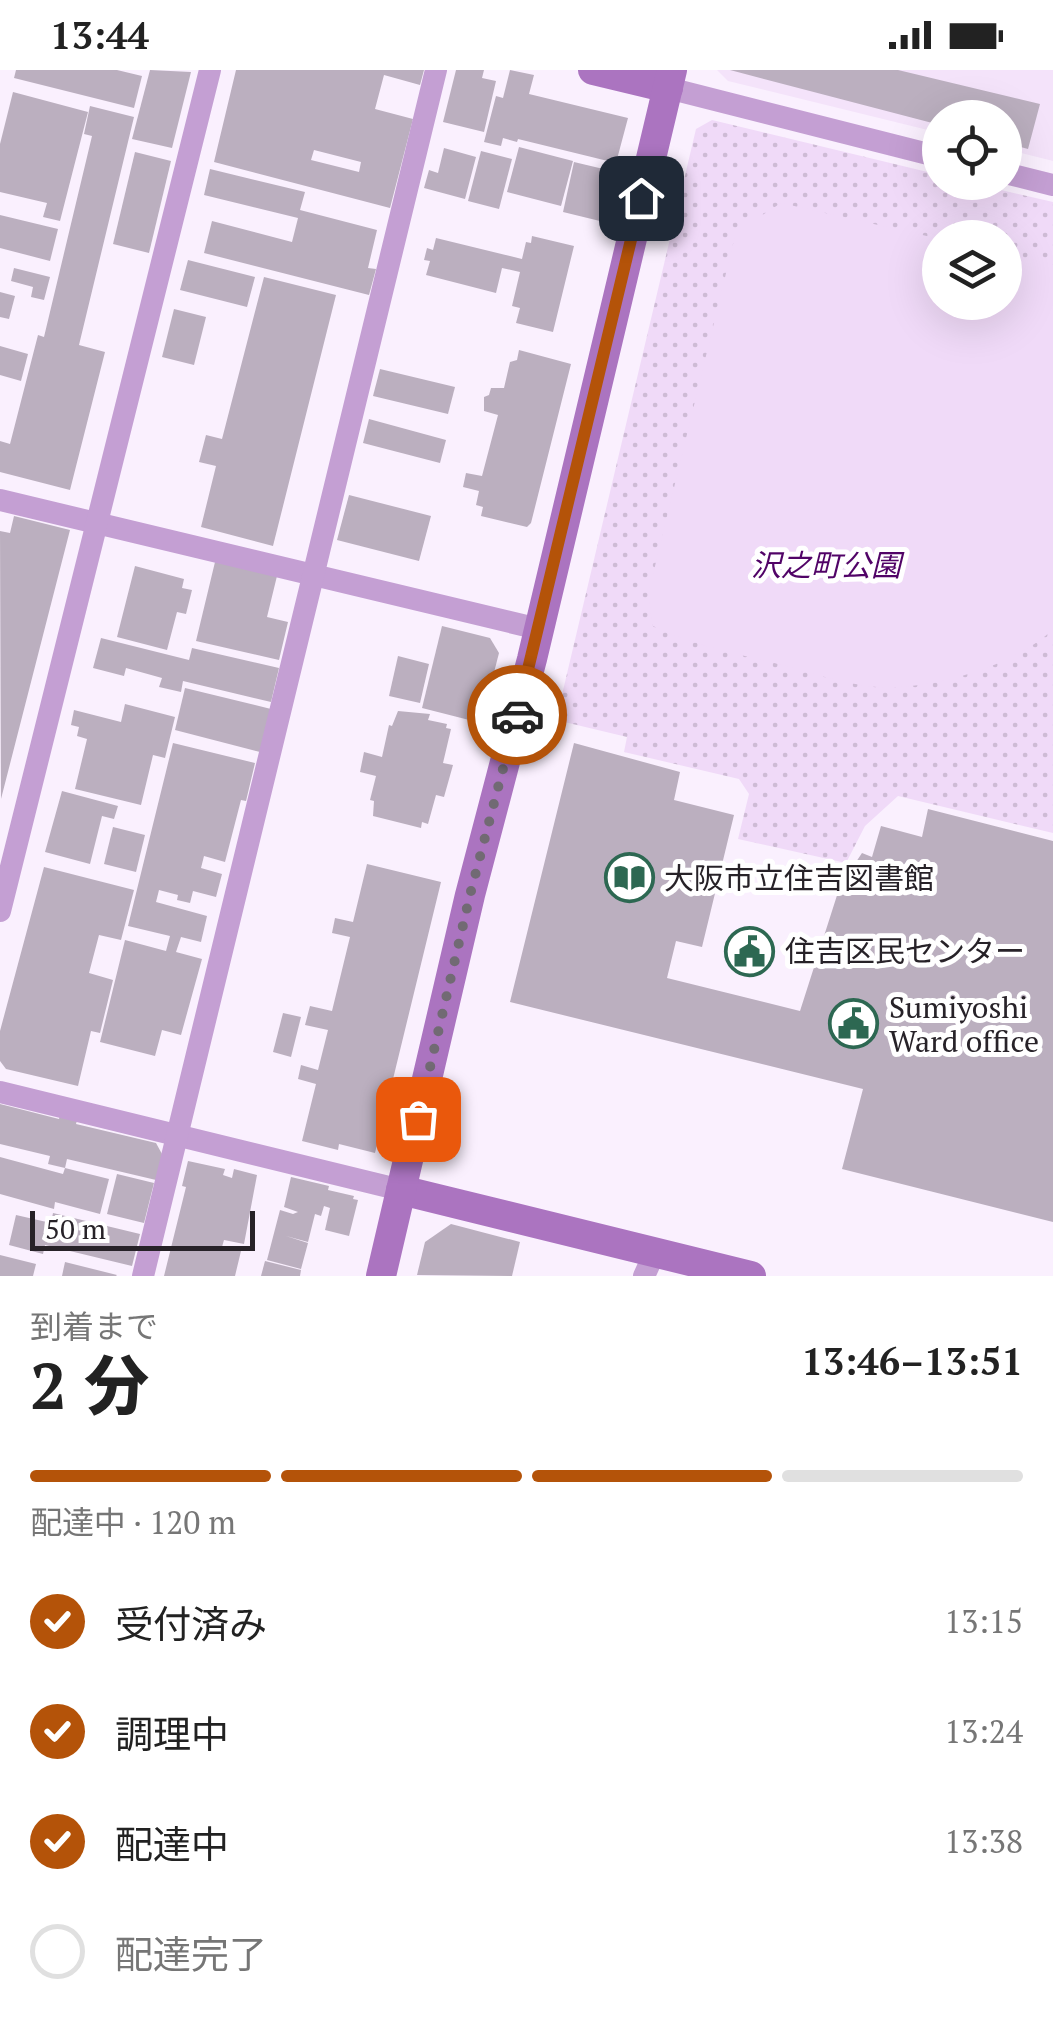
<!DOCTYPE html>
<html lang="ja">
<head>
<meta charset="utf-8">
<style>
	:root { --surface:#fff; --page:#f6f6f6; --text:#222; --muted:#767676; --line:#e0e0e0; --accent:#b45309 }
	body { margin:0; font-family:"PT Serif","Noto Sans JP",serif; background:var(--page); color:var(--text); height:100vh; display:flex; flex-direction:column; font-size:38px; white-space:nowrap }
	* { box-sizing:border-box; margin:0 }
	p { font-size:32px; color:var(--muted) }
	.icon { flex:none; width:55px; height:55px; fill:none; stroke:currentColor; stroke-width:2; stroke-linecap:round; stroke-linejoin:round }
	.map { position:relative; height:1206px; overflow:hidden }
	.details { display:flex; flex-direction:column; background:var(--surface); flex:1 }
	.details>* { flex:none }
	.controls { position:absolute; left:922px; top:30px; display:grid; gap:20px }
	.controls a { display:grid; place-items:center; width:100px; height:100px; border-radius:50%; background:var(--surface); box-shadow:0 10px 40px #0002; font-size:50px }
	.scale { position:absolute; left:30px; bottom:25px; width:225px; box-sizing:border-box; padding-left:10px; border:5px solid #272228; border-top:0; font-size:28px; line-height:35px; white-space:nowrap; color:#272228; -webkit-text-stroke:8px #fff; paint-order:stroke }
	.pin { position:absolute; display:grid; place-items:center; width:85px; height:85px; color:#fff; margin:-42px; border-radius:20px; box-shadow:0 5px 15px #0006 }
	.courier { position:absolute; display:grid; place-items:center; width:100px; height:100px; margin:-50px; border:8px solid #b45309; border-radius:50%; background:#fff; color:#222; box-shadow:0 2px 12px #0007 }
	.overview em { font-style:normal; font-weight:800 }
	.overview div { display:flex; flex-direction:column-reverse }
	.overview { display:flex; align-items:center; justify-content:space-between; height:170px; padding:0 30px }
	h1 { font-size:65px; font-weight:800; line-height:75px }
	.bar { display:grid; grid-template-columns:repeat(4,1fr); gap:15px 10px; align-content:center; height:120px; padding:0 30px }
	.bar i { height:12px; border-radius:8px; background:var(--line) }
	.bar .active { background:var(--accent) }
	.bar p { grid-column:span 4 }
	ol { padding:0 30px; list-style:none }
	li { display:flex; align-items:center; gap:30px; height:110px }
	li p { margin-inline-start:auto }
	li .icon { padding:10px; border-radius:50%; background:var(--accent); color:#fff; stroke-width:4 }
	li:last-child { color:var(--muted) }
	li i { width:55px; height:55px; border:5px solid var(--line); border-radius:50% }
	.status { display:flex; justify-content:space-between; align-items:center; height:70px; padding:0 50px; background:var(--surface); direction:ltr }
	.status svg { height:28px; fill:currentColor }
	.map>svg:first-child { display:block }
	.built { fill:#f4e3fa }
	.grass { fill:url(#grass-dots); fill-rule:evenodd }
	.garden { fill:#f0daf8 }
	.building { fill:#bbafbf; fill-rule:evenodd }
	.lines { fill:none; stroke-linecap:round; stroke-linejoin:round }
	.street { stroke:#c49fd3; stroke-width:22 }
	.secondary { stroke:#ab74c0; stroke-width:30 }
	.done { stroke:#716a73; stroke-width:10; stroke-dasharray:0 18 }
	.route { stroke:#b45309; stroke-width:12 }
	.labels { text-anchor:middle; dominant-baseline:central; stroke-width:10; stroke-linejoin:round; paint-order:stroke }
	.park-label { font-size:30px; font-style:italic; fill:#510367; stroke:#fff }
	.poi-label { font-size:30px; fill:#272228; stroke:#fff; text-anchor:start }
</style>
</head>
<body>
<div class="status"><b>13:44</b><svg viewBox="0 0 49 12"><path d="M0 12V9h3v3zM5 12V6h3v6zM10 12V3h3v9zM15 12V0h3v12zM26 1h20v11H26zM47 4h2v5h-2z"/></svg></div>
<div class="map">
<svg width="1053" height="1206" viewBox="0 0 1053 1206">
	<defs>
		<pattern id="grass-dots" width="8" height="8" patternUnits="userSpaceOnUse" patternTransform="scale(2.5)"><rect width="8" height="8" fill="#f0daf8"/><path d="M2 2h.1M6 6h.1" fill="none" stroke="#cebbd5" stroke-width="1.8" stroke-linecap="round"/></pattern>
	</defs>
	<rect width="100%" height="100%" fill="#faf0fe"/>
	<!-- built -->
	<polygon class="built" points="717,0 1053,0 1053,91 1005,79 1005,48 940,48 940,63 728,11"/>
	<!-- grass -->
	<path class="grass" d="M712 50 940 105V112L971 113 1053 132V763L898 726 865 756 846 793 738 769 749 724 739 709 624 682 627 667 556 650 696 59ZM940 168H1005V232H940Z"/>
	<!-- garden -->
	<path class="garden" d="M781 133 940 169V232H1005V184L1053 195V559C1015 597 920 624 867 616 832 611 797 598 762 590 724 581 688 573 653 556L648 525 736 162Z"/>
	<!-- building -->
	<g class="building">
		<polygon points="16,0 117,0 142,6 134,38 14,8"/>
		<polygon points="150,0 191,2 172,78 132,69"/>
		<path d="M236 0H424L420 15 384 5 375 39 413 49 390 138 214 92ZM314 80 361 92 359 102 311 90Z"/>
		<polygon points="456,0 484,0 482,8 496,11 484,62 443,52"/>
		<polygon points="510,0 534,5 529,24 628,48 616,93 518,69 517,72 503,68 501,76 484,72 496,26 503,28"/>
		<polygon points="730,0 898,0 1040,34 1028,79 1005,73 1005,48 940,48 940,55"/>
		<polygon points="13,22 88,42 60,151 43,147 47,133 0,122 0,74"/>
		<polygon points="90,36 134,47 79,275 105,282 70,420 0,402 0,371 10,374 38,265 44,267 92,66 84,64"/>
		<polygon points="519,77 573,91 561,136 507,122"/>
		<polygon points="444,78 476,87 465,129 424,118 429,100 438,103"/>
		<polygon points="481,81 512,89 499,139 468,131"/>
		<polygon points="135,82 171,91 149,183 113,174"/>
		<polygon points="574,92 616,102 604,152 563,142"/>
		<polygon points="210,99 305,122 300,140 377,160 368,198 376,199 369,225 204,183 212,151 292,172 298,148 204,125"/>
		<polygon points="0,145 58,159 50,191 0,178"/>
		<polygon points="532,166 574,176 553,262 516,253 520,238 512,236 520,202 502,198 496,223 426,205 430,191 424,190 427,178 433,180 436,168 522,189 526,172 531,173"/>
		<polygon points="188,190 255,207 247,237 180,220"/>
		<polygon points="14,198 50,207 44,230 31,227 33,217 11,211"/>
		<polygon points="264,207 336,225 273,476 201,457 216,396 199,392 206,365 222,369"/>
		<polygon points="0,222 15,226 9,249 0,247"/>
		<polygon points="174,239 206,247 194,295 162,287"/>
		<polygon points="0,276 28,284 21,311 0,305"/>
		<polygon points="519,280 571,294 531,453 527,457 481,446 483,437 476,435 479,421 463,417 466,403 482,406 498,345 484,341 484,327 489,325 491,318 504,318 510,292 517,290"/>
		<polygon points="380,299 455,317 448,344 373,326"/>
		<polygon points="369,349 446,370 440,393 363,373"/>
		<polygon points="349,425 431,446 419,491 337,470"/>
		<polygon points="14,446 70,460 1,729 0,461 10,463"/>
		<polygon points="215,492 277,506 267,547 288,552 279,590 196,571"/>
		<polygon points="135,496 184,509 182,518 192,520 186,544 177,542 167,580 117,567"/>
		<polygon points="442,556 490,568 499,583 481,653 422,638"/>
		<polygon points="101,568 189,590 192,578 279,598 271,632 183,611 181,622 159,617 162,608 126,598 124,606 93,598"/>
		<polygon points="398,586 429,594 420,633 389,626"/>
		<polygon points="185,618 271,639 260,682 175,660"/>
		<polygon points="125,634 175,647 165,688 153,685 141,735 75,719 87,669 77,666 79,657 71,655 74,640 121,652"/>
		<polygon points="398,641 430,644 428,650 447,654 446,658 451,659 443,693 453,695 444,727 436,725 428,754 422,752 421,758 373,746 374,731 370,730 376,706 360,702 364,682 382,687 389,655 392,656"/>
		<polygon points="173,673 255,693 246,731 241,730 225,792 204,786 201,798 222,804 216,827 193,821 190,833 177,830 178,825 159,820 156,832 207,846 201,872 181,867 176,882 202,889 181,965 162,960 155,986 100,972 125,870 166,881 170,866 128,856"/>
		<polygon points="574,673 680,702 674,730 734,745 702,877 676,871 667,908 800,941 840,816 862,783 872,787 881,756 922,767 928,739 1053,771 1053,1152 842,1099 863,1019 510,932"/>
		<polygon points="62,721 118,736 114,749 102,746 90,794 45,782"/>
		<polygon points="113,757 145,765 136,802 104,794"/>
		<polygon points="367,794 441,812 375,1083 339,1074 338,1080 302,1071 316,1014 298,1009 301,995 318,1000 328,960 305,955 310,936 332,941 350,867 332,863 335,848 353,852"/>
		<polygon points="44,797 134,820 121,870 99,865 89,903 113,910 100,963 91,961 78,1016 6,999 0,991 0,961"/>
		<polygon points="283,943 301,947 291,987 273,982"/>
		<polygon points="0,1034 59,1049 61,1042 78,1047 76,1054 156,1073 162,1084 156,1110 67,1089 65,1098 48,1094 50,1086 0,1074"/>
		<polygon points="0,1087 63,1104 65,1098 109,1109 100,1144 55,1132 54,1139 0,1124"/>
		<polygon points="188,1091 225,1099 223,1105 232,1108 234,1099 257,1105 244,1174 224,1170 222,1177 241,1181 235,1206 164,1206 186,1117 182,1116"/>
		<polygon points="117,1104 154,1113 144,1153 107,1144"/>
		<polygon points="291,1107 329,1116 328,1120 354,1126 353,1129 358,1130 349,1166 325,1160 330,1138 324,1136 321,1146 315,1144 308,1172 286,1166 308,1173 301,1199 267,1190 280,1140 293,1144 298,1142 284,1137"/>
		<polygon points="53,1143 140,1164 132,1196 45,1175 43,1184 9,1175 16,1145 51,1153"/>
		<polygon points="451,1154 520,1172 512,1206 417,1205 425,1172"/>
		<polygon points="0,1185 36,1194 33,1206 0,1206"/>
		<polygon points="265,1191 301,1200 300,1206 261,1206"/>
		<polygon points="65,1192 117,1205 116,1206 62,1206"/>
	</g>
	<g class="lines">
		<!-- street -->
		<g class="street">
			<polyline points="668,18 940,87"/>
			<polyline points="1005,103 1053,115"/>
			<polyline points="0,430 539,559"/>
			<polyline points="0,841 210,0"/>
			<polyline points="0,1022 401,1120"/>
			<polyline points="143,1206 436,0"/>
			<polyline points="644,1206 655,1182"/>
		</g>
		<!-- secondary -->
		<g class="secondary">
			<polyline points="593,0 668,18"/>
			<polyline points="401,1120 751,1206"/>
			<polyline points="381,1206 470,825 532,589 672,0"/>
		</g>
	</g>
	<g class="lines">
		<!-- done -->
		<polyline class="done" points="418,1049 470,825 517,645"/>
		<!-- route -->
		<polyline class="route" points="517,645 641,128"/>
	</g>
	<!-- icons -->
	<defs>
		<symbol id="library-ring" viewBox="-11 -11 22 22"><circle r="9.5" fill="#fff" stroke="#2d6852" stroke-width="1.5"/><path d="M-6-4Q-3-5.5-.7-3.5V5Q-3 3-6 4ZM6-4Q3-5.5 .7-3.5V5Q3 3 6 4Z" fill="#2d6852"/></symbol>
		<symbol id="civic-ring" viewBox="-11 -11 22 22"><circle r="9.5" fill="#fff" stroke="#2d6852" stroke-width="1.5"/><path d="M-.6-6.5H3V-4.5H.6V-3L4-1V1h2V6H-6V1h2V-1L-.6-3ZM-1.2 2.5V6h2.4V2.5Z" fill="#2d6852"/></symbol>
	</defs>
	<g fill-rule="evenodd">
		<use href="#library-ring" x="602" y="780" width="55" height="55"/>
		<use href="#civic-ring" x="722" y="854" width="55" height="55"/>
		<use href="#civic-ring" x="826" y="926" width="55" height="55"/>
	</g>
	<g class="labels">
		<!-- park labels -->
		<g class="park-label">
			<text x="826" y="495">沢之町公園</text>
		</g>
		<!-- poi labels -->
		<g class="poi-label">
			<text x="664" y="808">大阪市立住吉図書館</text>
			<text x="785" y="881">住吉区民センター</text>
			<text x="889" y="937">Sumiyoshi<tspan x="889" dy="34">Ward office</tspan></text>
		</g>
	</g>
</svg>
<div class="controls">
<a><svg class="icon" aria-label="locate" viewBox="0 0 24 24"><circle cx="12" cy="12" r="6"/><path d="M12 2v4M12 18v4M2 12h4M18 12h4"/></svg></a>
<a><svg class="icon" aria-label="layers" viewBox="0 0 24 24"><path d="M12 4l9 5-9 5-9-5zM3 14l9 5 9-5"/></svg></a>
</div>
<div class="scale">50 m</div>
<div class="pin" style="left:418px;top:1049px;background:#ea580c"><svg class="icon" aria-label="bag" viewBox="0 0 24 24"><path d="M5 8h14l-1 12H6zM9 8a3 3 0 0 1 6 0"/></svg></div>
<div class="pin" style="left:641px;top:128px;background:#1f2937"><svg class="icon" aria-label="home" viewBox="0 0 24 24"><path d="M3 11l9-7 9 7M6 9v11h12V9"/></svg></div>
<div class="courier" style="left:517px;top:645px"><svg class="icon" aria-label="car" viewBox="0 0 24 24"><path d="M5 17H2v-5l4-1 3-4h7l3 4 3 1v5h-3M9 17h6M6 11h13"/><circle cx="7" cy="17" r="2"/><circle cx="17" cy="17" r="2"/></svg></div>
</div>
<section class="details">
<div class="overview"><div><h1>2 分</h1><p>到着まで</p></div><em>13:46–13:51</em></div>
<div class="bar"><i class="active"></i><i class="active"></i><i class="active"></i><i></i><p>配達中 · 120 m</p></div>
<ol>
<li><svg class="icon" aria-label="check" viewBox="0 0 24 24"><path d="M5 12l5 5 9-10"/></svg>受付済み<p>13:15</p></li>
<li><svg class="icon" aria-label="check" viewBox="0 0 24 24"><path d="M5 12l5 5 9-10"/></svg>調理中<p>13:24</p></li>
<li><svg class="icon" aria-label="check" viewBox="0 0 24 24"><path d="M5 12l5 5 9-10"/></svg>配達中<p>13:38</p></li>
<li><i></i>配達完了</li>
</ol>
</section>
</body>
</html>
